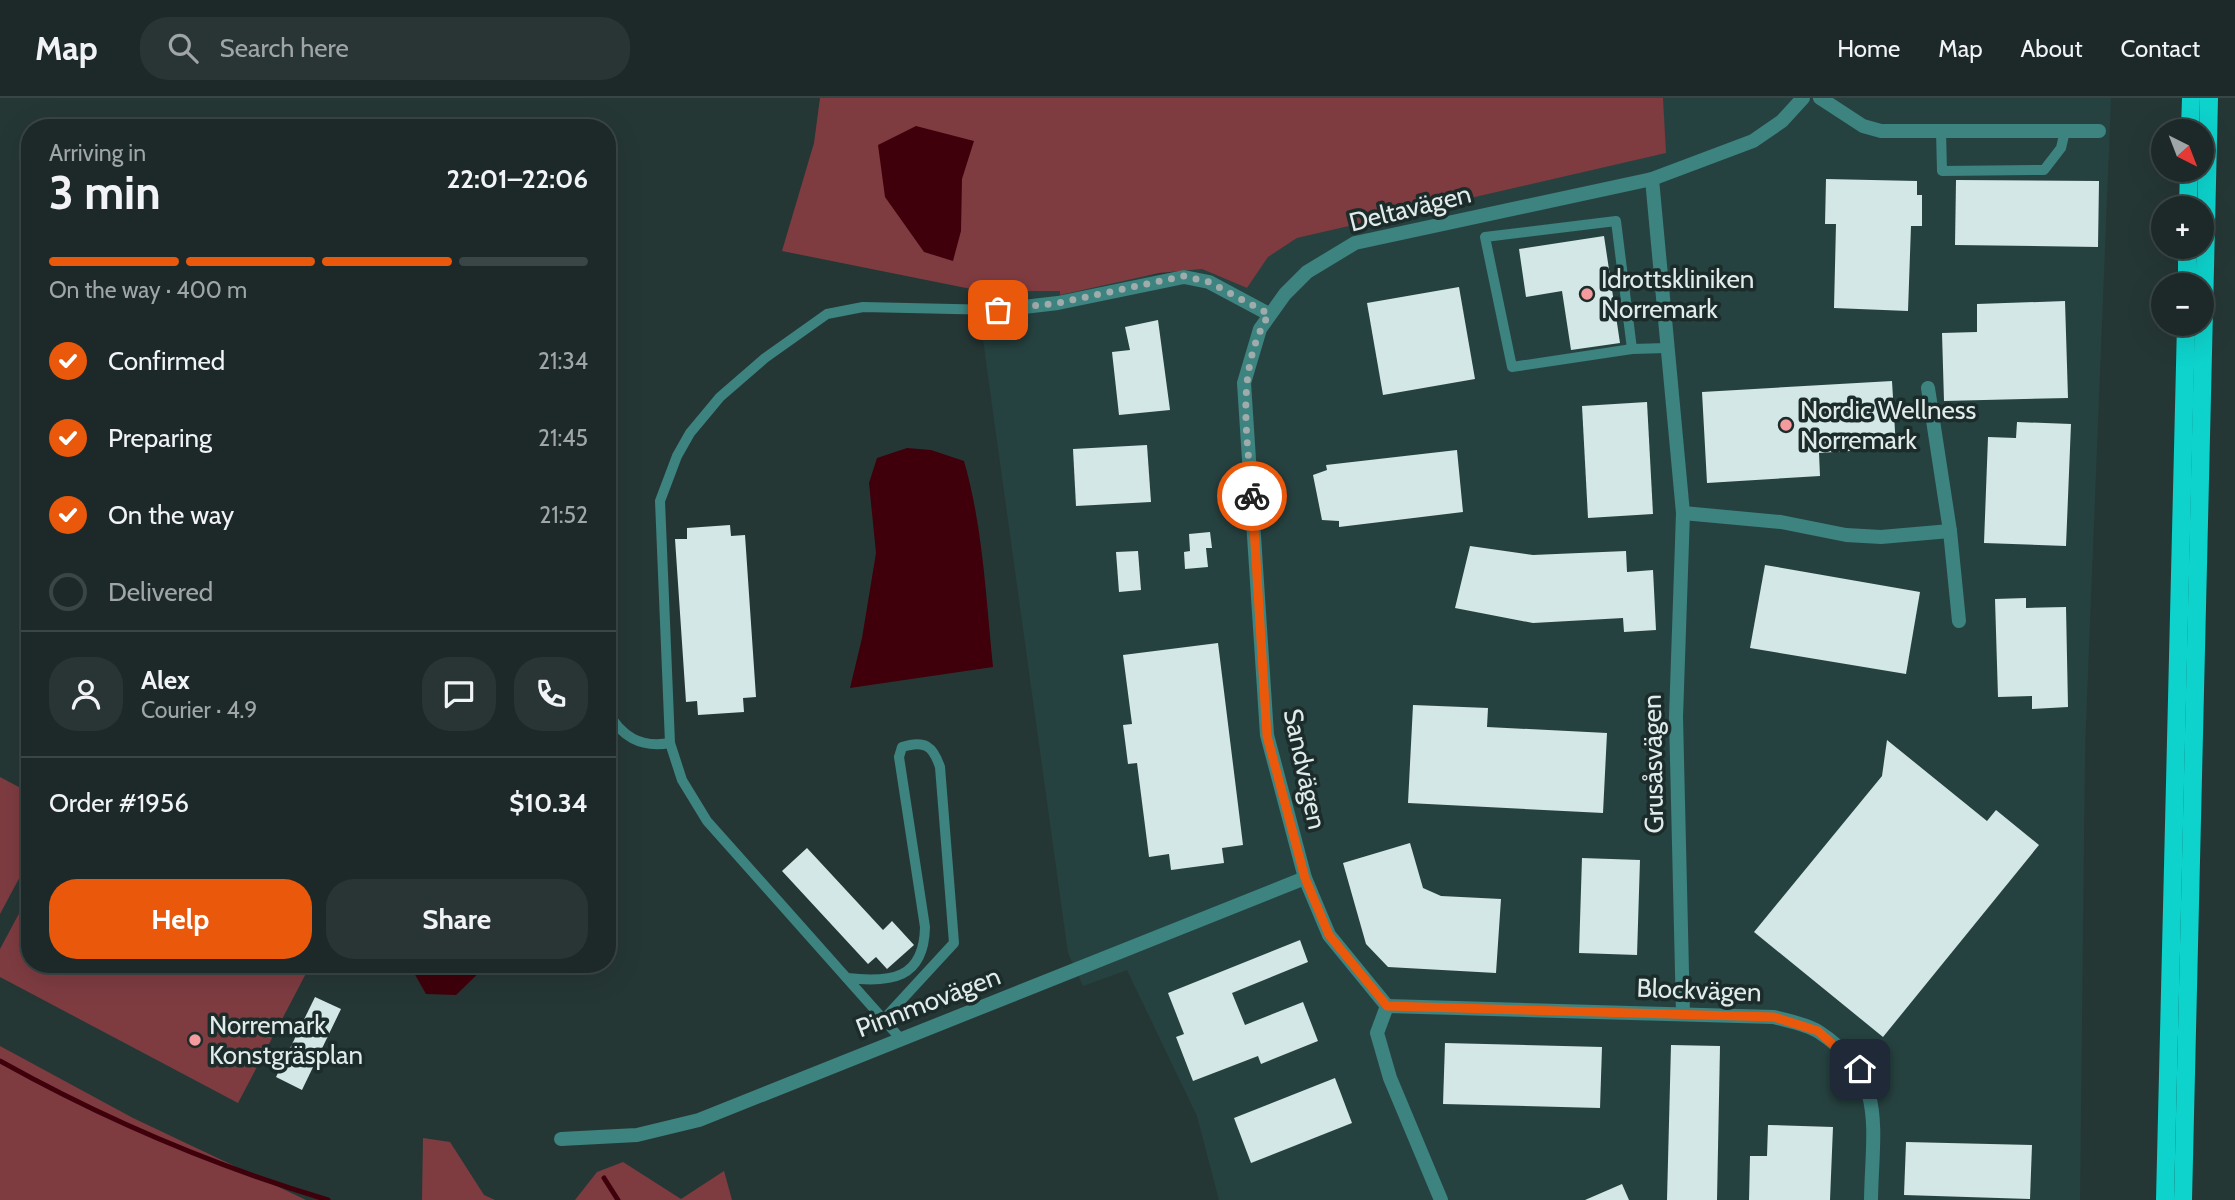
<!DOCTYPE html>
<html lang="en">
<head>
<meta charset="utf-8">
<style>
	:root { --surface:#1c2928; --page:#293534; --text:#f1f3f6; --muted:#a0a6a8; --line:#3a4545; --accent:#ea580c }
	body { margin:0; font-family:Cabin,sans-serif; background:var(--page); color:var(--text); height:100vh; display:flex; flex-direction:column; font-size:26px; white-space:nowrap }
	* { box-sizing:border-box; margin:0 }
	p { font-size:23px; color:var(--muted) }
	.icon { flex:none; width:38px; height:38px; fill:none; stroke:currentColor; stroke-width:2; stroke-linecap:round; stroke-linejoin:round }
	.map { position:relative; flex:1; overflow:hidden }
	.side { position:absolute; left:21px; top:21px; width:595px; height:854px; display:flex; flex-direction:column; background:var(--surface); border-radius:28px; box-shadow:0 7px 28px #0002,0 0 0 2px var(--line) }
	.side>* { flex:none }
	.needle { width:46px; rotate:138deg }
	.tools { position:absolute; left:2151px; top:21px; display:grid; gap:14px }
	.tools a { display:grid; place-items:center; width:63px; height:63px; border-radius:50%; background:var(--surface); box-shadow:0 7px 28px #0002,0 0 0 2px var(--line); font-size:35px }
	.pin { position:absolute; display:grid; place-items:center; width:60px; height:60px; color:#fff; margin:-30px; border-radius:14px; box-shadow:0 4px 10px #0006 }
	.courier { position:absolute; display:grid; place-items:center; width:70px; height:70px; margin:-35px; border:5px solid #ea580c; border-radius:50%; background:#fff; color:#222; box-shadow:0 2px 9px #0007 }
	.overview em { font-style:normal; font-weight:700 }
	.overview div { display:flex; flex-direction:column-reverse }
	.overview { display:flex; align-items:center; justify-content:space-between; height:119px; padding:0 28px }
	h1 { font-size:46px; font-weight:700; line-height:52px }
	.bar { display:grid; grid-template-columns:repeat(4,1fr); gap:10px 7px; align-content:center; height:84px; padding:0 28px }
	.bar i { height:9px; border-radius:5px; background:var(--line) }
	.bar .on { background:var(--accent) }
	.bar p { grid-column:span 4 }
	.line { display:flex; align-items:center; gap:18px; padding:0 28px; border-top:2px solid var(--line) }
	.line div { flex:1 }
	.round { display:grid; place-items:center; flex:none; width:74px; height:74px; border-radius:28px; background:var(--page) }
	ol { padding:0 28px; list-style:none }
	li { display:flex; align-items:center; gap:21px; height:77px }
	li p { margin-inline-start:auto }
	li .icon { padding:7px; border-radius:50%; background:var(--accent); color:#fff; stroke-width:4 }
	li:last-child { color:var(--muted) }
	li i { width:38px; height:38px; border:4px solid var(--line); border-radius:50% }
	.action { display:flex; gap:14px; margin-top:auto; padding:14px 28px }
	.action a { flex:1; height:80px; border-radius:28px; background:var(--accent); color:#fff; font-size:28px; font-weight:700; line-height:80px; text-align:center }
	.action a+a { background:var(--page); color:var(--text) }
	header { display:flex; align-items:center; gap:42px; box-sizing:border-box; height:98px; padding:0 35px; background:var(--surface); border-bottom:2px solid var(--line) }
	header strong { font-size:33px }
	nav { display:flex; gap:38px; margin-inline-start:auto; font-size:24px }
	.search { width:490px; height:63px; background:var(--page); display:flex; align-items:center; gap:18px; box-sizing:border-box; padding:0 24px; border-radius:28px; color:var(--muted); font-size:26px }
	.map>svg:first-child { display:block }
	.built { fill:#264240 }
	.green { fill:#7e3c41 }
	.water { fill:#3f000b }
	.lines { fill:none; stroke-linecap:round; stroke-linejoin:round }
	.stream { stroke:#3f000b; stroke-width:5 }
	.building { fill:#d2e7e6 }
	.lane { stroke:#3d837f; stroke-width:10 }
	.street { stroke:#3d837f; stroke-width:14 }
	.primary { stroke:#0ed2cc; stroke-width:18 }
	.done { stroke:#9facab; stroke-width:7; stroke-dasharray:0 12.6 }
	.route { stroke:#ea580c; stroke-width:9 }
	.poi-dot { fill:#f59b9e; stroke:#1b2c2b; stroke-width:2.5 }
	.labels { text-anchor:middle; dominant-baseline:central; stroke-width:7; stroke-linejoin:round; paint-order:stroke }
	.street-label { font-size:26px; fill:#e0ebea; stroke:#1b2c2b }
	.poi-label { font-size:26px; fill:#e0ebea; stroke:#1b2c2b; text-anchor:start }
</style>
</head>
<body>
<header>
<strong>Map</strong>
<div class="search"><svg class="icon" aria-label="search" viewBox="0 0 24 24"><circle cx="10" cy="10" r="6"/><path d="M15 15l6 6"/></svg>Search here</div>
<nav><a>Home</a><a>Map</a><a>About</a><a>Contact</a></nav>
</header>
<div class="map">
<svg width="2235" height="1102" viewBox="0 0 2235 1102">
	<rect width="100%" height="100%" fill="#253735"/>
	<!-- built -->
	<polygon class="built" points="1663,0 2111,0 2085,649 2080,1102 1219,1102 1197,1018 1127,872 1083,888 1068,855 976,191 1024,193 1202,171 1247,190 1268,159 1297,140 1665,55"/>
	<!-- green -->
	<g class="green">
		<polygon points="820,0 1663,0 1666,55 1297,140 1268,159 1247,190 1202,171 1159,175 1060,197 1060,193 1025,193 1016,200 782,153 814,45"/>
		<polygon points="0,679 30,695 30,760 0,816"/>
		<polygon points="30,795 30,866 311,866 238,1005 0,879 0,851"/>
		<polygon points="0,948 133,1020 306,1102 0,1102"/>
		<polygon points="423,1040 450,1044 484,1097 495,1102 422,1102"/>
		<polygon points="623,1064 681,1101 724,1073 732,1102 575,1102 597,1074"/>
	</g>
	<!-- water -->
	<g class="water">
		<polygon points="916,28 974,43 962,81 961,133 953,163 924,154 885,99 878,47"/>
		<path d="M907 350 931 352 964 363C983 429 986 500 993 569L850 590 862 540 876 455 869 385 877 360Z"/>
		<polygon points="409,866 488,866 456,897 426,896"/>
	</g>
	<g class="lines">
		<!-- stream -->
		<g class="stream">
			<path d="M0 963C104 1021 214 1068 328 1102"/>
			<polyline points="604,1080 618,1102"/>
		</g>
	</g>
	<!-- building -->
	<g class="building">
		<polygon points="1826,81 1917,83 1917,97 1922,97 1922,128 1911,128 1908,213 1834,210 1836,126 1825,126"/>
		<polygon points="1956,82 2099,83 2098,149 1955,147"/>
		<polygon points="1604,138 1620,245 1571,252 1562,193 1526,199 1519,151"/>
		<polygon points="1459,189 1475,281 1383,297 1367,205"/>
		<polygon points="2065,203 2068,300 1944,303 1942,235 1977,234 1977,206"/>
		<polygon points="1158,222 1170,312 1119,317 1112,254 1130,252 1125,229"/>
		<polygon points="1892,283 1896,350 1819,355 1820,378 1707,385 1702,294"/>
		<polygon points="1647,304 1653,416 1588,420 1582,308"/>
		<polygon points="2017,324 2071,326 2066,448 1984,445 1988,339 2016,340"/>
		<polygon points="1147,347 1151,404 1076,408 1073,351"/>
		<polygon points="1457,352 1463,414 1339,429 1339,423 1322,422 1313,377 1327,372 1326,367"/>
		<polygon points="730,427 731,438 745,437 756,599 743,600 744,614 698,617 697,603 686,604 675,441 687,441 687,430"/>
		<polygon points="1210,434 1212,450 1206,450 1208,469 1185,471 1184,454 1190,453 1189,436"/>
		<polygon points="1470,448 1533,457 1626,453 1627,474 1653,472 1656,532 1624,534 1623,520 1533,525 1455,510"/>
		<polygon points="1138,453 1141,492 1119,494 1116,454"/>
		<polygon points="1765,467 1920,494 1906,576 1750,550"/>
		<polygon points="2026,500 2026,510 2066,509 2068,609 2032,611 2032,598 1998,599 1995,501"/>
		<polygon points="1218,545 1243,747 1222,750 1224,765 1171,772 1169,756 1149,759 1137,665 1128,666 1123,627 1132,626 1123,557"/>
		<polygon points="1413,607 1488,610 1487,629 1607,635 1603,715 1408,705"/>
		<polygon points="1887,642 1987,723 1996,712 2039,747 1883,939 1754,834 1882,678"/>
		<polygon points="1410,745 1423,790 1441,798 1501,801 1496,875 1388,869 1366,846 1343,765"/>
		<polygon points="807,750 883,832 892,823 914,847 887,871 876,859 868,866 782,773"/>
		<polygon points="1582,760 1640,762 1637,857 1579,855"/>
		<polygon points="1300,842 1308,864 1232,895 1245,927 1303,904 1318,943 1261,966 1258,958 1193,983 1176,939 1184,936 1168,895"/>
		<polygon points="315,899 341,911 302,992 276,979"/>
		<polygon points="1445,945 1602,949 1600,1010 1443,1006"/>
		<polygon points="1671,947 1720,948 1717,1102 1667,1102"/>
		<polygon points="1335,980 1352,1025 1251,1065 1234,1020"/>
		<polygon points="1768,1027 1833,1029 1830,1102 1749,1102 1750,1058 1767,1058"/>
		<polygon points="1906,1044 2032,1047 2030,1101 1904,1097"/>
		<polygon points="1622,1086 1629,1102 1585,1102"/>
	</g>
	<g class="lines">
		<!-- lane -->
		<g class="lane">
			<polyline points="1941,33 1942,73 2044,72 2061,50 2065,33"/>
			<polyline points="1632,251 1616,123 1485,139 1512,269 1632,251 1667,250"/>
			<path d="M607 613C622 639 640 650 670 645"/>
			<path d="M847 880C891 885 924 881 925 829L899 659 902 649C925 642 933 648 940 669L954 845 884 921"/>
			<polyline points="900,940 707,723 682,682 670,645 660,403 677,358 690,335 720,299 765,260 827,216 863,209 998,212"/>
		</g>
		<!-- street -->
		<g class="street">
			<polyline points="1820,0 1863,28 1881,33 2099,33"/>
			<polyline points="1652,81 1683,415 1676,619 1683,916"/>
			<polyline points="998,212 1058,205 1184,179 1209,184 1269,216"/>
			<polyline points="1928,290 1950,433 1959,523"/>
			<polyline points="1683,415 1781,424 1846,437 1881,439 1950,433"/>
			<path d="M1387 908 1774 919C1788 923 1807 926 1819 934 1888 979 1872 1031 1871 1102"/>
			<polyline points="561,1041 637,1037 699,1022 1305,780"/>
			<polyline points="1441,1102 1390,980 1377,935 1387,908 1329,837 1305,780 1267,637 1244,285 1260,231 1285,196 1307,174 1355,145 1652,81 1753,43 1782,23 1803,0"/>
		</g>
		<!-- primary -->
		<g class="primary">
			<polyline points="2190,33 2191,0"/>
			<polyline points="2188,110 2189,72"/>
			<polyline points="2187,187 2187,149"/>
			<polyline points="2165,1102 2186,226"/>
			<polyline points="2183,1102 2209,0"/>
		</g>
	</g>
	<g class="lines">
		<!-- done -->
		<path class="done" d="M998 212 1058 205 1184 178 1209 184 1269 216C1235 273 1247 335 1252 398"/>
		<!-- route -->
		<polyline class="route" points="1252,398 1267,638 1305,780 1329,837 1387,908 1774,919 1818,933 1860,971"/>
	</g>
	<!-- markers -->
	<g class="poi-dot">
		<circle cx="1587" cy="196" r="7"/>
		<circle cx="1786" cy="327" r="7"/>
		<circle cx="195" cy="942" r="7"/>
	</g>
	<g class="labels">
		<!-- street labels -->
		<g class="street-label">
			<text transform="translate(1410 110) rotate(-14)">Deltavägen</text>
			<text transform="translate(1653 666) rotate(-91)">Grusåsvägen</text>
			<text transform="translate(1305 671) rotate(78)">Sandvägen</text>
			<text transform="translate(1699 892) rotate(2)">Blockvägen</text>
			<text transform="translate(928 904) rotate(-21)">Pinnmovägen</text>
		</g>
		<!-- poi labels -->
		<g class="poi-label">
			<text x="1601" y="181">Idrottskliniken<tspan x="1601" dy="30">Norremark</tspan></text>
			<text x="1800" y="312">Nordic Wellness<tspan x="1800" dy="30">Norremark</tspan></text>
			<text x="209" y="927">Norremark<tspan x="209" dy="30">Konstgräsplan</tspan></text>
		</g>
	</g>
</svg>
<div class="tools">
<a><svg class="needle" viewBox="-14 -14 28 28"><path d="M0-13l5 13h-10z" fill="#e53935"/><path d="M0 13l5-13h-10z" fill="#a0a6a8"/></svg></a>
<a>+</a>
<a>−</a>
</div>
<div class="pin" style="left:998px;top:212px;background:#ea580c"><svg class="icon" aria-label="bag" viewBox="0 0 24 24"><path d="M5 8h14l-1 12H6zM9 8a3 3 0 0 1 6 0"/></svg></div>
<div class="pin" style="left:1860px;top:971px;background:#1f2937"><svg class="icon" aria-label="home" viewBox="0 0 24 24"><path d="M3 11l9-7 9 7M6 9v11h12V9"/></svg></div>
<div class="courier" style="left:1252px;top:398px"><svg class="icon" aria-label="bike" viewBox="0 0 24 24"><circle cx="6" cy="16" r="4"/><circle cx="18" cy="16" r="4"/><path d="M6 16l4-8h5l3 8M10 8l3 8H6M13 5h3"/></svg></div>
<section class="side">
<div class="overview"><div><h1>3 min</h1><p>Arriving in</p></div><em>22:01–22:06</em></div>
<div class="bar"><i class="on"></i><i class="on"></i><i class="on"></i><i></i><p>On the way · 400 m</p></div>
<ol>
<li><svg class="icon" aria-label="check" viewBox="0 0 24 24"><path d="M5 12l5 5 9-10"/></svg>Confirmed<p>21:34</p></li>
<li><svg class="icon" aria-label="check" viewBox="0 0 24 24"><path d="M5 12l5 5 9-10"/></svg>Preparing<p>21:45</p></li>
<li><svg class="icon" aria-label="check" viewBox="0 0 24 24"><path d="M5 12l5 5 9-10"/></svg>On the way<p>21:52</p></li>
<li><i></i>Delivered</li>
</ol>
<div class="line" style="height:126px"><a class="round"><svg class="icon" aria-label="person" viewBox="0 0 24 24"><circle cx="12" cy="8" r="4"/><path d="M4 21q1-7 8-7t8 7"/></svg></a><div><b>Alex</b><p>Courier · 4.9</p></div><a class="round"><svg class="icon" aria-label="chat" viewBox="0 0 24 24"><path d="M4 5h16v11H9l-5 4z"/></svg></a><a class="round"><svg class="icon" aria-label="phone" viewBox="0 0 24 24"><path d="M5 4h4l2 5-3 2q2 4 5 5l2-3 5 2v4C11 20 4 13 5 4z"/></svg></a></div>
<div class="line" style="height:91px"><div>Order #1956</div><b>$10.34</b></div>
<div class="action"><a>Help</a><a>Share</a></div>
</section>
</div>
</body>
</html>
